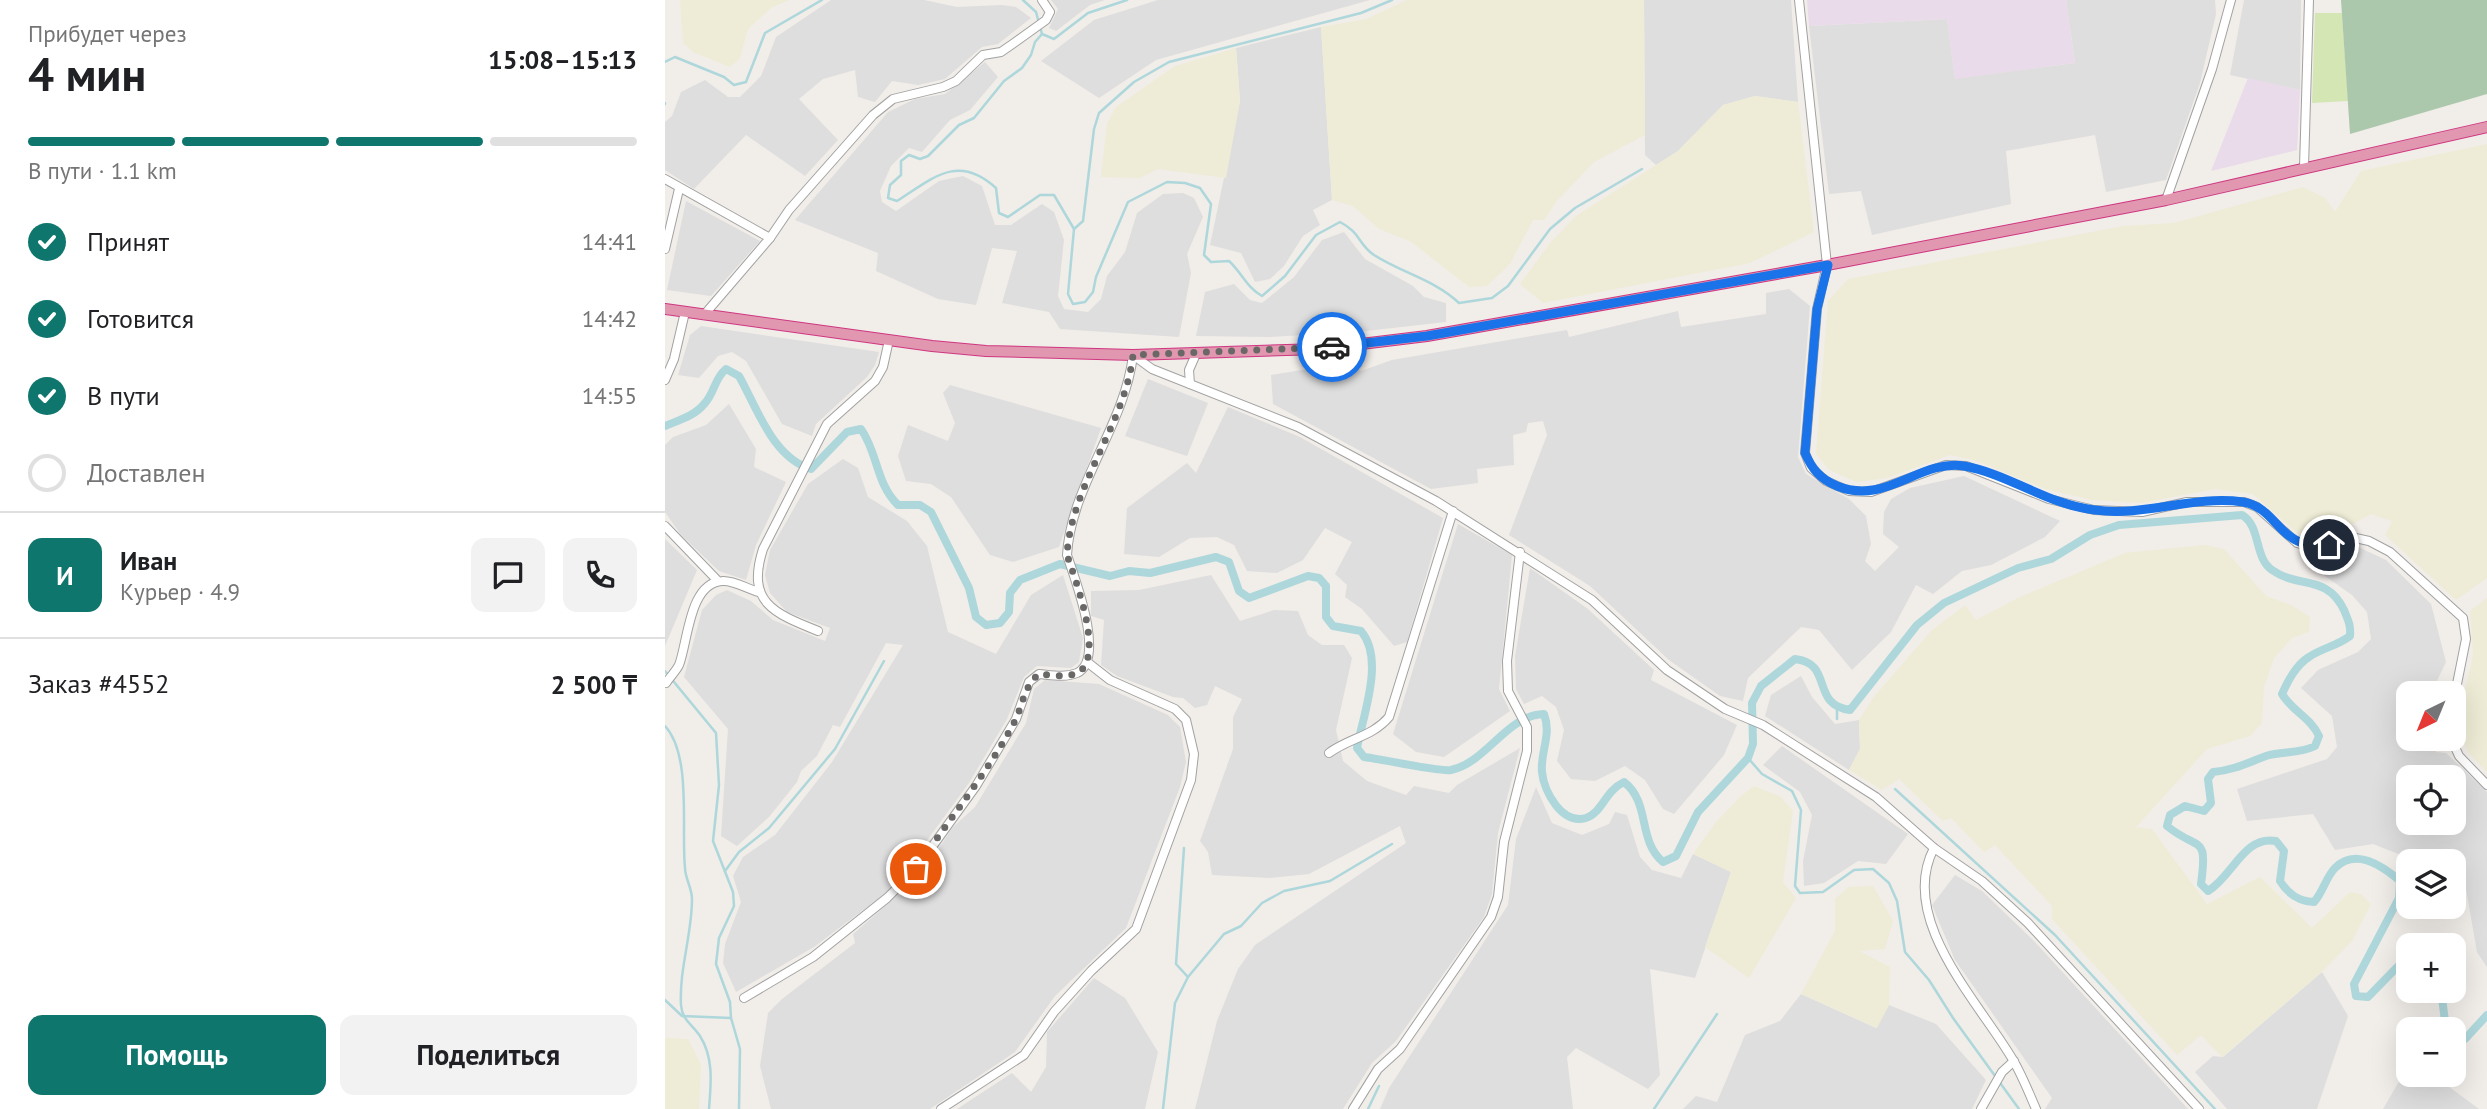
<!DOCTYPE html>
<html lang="ru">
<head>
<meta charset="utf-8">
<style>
	:root { --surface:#fff; --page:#f2f2f2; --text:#202124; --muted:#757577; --line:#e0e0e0; --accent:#0f766e }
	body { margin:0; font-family:"PT Sans",sans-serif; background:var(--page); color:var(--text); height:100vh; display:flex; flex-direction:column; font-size:26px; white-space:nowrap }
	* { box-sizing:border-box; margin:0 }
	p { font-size:23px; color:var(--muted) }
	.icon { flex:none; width:38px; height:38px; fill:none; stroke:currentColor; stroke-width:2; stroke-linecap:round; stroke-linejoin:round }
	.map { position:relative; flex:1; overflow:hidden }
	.sheet { display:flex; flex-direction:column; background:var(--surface); width:665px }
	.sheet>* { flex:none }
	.needle { width:46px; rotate:223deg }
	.tools { position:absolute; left:1731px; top:681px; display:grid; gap:14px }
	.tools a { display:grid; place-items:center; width:70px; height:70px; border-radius:14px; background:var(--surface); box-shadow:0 7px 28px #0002; font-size:35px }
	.pin { position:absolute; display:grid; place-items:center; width:60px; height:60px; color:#fff; margin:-30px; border:4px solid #fff; border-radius:50%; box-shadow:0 2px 7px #0007 }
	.courier { position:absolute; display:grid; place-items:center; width:70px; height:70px; margin:-35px; border:5px solid #1a73e8; border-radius:50%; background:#fff; color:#222; box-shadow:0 2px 9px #0007 }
	.summary em { font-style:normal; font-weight:800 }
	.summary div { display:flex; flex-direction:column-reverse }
	.summary { display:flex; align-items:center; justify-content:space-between; height:119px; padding:0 28px }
	h1 { font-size:46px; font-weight:800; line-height:52px }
	.bar { display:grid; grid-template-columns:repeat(4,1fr); gap:10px 7px; align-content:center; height:84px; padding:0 28px }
	.bar i { height:9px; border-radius:5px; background:var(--line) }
	.bar .current { background:var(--accent) }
	.bar p { grid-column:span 4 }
	.line { display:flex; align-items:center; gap:18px; padding:0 28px; border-top:2px solid var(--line) }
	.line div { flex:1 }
	.round { display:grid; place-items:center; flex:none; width:74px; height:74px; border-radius:14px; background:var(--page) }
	ol { padding:0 28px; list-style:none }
	li { display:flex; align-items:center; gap:21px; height:77px }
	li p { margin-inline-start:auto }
	li .icon { padding:7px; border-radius:50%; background:var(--accent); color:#fff; stroke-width:4 }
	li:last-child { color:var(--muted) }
	li i { width:38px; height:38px; border:4px solid var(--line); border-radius:50% }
	.button { display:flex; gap:14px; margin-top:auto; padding:14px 28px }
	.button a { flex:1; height:80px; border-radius:14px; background:var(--accent); color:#fff; font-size:28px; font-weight:800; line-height:80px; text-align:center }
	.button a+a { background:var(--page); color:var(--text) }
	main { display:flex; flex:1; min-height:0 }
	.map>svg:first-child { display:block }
	.residential { fill:#dfdede; fill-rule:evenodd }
	.industrial { fill:#e9dbe9 }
	.farmland { fill:#eeecd6 }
	.grass { fill:#d4e6b3 }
	.cemetery { fill:#acc8ac }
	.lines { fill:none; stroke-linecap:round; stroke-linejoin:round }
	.stream { stroke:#add7db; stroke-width:2.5 }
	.canal { stroke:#add7db; stroke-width:8 }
	.minor-casing { stroke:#a2a2a2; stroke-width:10 }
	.highway-casing { stroke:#cf3680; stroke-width:12 }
	.minor { stroke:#fff; stroke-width:8 }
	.highway { stroke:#e197b0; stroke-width:10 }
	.done { stroke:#6a6867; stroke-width:7; stroke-dasharray:0 12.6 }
	.route { stroke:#1a73e8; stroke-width:9 }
</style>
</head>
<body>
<main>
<section class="sheet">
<div class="summary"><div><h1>4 мин</h1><p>Прибудет через</p></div><em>15:08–15:13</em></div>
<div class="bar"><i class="current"></i><i class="current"></i><i class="current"></i><i></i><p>В пути · 1.1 km</p></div>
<ol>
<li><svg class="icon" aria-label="check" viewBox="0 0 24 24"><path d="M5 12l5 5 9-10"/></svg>Принят<p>14:41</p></li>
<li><svg class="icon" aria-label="check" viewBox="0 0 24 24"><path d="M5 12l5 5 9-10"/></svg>Готовится<p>14:42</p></li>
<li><svg class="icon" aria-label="check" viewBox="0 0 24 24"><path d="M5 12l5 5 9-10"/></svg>В пути<p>14:55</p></li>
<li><i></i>Доставлен</li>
</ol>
<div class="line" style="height:126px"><b class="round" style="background:var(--accent);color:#fff">И</b><div><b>Иван</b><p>Курьер · 4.9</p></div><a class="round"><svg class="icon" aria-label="chat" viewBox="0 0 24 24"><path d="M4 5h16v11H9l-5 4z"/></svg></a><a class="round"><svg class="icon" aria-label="phone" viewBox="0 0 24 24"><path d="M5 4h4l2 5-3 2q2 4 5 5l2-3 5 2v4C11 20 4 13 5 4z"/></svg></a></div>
<div class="line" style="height:91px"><div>Заказ #4552</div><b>2 500 ₸</b></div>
<div class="button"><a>Помощь</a><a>Поделиться</a></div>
</section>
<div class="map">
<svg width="1822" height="1109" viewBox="0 0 1822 1109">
	<rect width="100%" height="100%" fill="#f1ede9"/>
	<!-- residential -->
	<g class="residential">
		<polygon points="166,0 259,0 292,7 337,5 351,7 366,18 333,44 317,47 280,79 253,85 227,81 210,102 193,97 190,70 158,79 134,99 173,140 140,176 81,135 29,189 0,170 0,122 7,116 16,92 40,80 63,97 75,97 96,76 111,37"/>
		<polygon points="386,0 440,0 425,5 391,31 384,28 393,9"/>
		<polygon points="493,0 705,0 491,60 434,98 376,61 429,20"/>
		<polygon points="979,0 1126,0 1133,102 1090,96 1058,105 1013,151 991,165 980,155"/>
		<polygon points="1401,0 1550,0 1551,14 1535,83 1501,180 1441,192 1430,135 1341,151 1346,204 1207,235 1196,191 1164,194 1144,26 1282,19 1290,78 1410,63"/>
		<polygon points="1579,0 1636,0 1635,90 1565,75"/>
		<polygon points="656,27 667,200 648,210 655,225 638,236 619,266 605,279 590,282 576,253 545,245 575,101 571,48"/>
		<polygon points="320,62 333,77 305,110 285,120 257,152 244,148 226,166 215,191 217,202 231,211 274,181 298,176 317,186 330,225 346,225 377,204 389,212 399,240 393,296 399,309 423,312 436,299 442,276 460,252 472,213 498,194 518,193 529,198 538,217 522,254 526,273 514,337 395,329 384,312 337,303 352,251 327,248 311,305 273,299 211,271 213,253 130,220 223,112 250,99 280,94"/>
		<polygon points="21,201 95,241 46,296 2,290"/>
		<polygon points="679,232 700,259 748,286 759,297 781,303 781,322 692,332 604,337 531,336 540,292 569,284 585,300 597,303 629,277 657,240"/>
		<polygon points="1124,289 1145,306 1133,457 1141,474 1184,499 1201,516 1206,544 1200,561 1210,571 1234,547 1218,534 1219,512 1226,499 1245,488 1299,476 1395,521 1380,537 1326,565 1297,571 1268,594 1251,585 1226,632 1187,670 1154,630 1136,627 1083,678 1078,701 1055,696 1004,660 925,586 844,535 882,435 878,421 863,423 861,432 848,435 849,465 812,469 813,483 766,489 608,404 606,375 687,362 696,371 727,360 902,330 904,337 1013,311 1016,327 1101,314 1101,293"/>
		<polygon points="36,326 214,352 210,365 202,377 151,424 147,436 117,424 81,361 67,352 53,356 34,378 13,375 25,335"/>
		<polygon points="483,379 543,403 522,456 460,436"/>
		<polygon points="285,385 436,428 394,547 348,562 325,555 286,497 266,484 241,481 233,456 243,425 283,441 290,423 278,393"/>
		<polygon points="64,404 91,449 89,467 121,482 91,545 81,580 54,571 16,535 0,512 0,445 8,437 41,425"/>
		<polygon points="563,407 635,437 778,518 742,642 729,646 697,609 680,597 682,585 670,574 687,542 660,528 638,560 612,573 582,571 569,545 552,537 525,538 494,557 459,554 462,508 522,463 531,473"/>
		<polygon points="178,459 193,468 203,497 242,521 262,546 283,632 331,654 366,595 398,575 418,638 414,662 406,668 372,666 359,677 342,719 304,783 244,865 218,895 149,947 71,992 58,963 60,944 76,902 68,876 78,857 110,835 167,762 238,645 221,643 175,727 168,725 152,756 136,771 132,782 104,817 72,846 56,836 63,729 19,677 37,610 51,595 62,590 86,601 108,620 160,641 165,628 122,612 105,593 100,575 105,550 143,484"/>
		<polygon points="793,524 847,555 834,689 845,711 779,757 751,752 728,734"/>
		<polygon points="0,539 32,570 0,646"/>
		<path d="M1689 545 1721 560 1766 604 1781 662 1766 693H1743V738L1770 739 1771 752 1781 753 1822 792V967L1812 952 1797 866 1789 878 1788 861H1743V866L1736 855 1708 844 1670 850 1648 814 1582 821 1572 789 1662 759 1672 747 1667 716 1636 688 1653 670 1693 652 1706 639 1702 612 1687 595 1650 569ZM1743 777H1788V822H1743Z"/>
		<polygon points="865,568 923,609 989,670 986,680 1072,725 1059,755 1009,814 998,809 980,780 960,766 930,781 906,779 892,761 899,730 891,707 877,696 859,704 851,689 850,656"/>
		<polygon points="546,575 575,621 609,610 633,611 643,635 657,645 679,645 687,658 671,730 678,761 702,781 741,795 749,786 784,793 792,785 855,748 833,833 827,894 819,917 731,1041 707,1063 678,1109 530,1109 552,1021 573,969 590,945 741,843 735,826 644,874 605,878 547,875 543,852 535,841 568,749 568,717 577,699 550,686 542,705 530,708 518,698 508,697 452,676 436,665 439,620 426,616 426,591 474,590"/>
		<polygon points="1136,676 1147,697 1170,724 1194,720 1195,749 1184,770 1100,716 1106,695"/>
		<polygon points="380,680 434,684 503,715 515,727 521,762 515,787 461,928 390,996 350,1052 265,1109 106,1109 95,1066 103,1013 117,999 190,943 188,934 255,876 288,827 310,807 361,723 369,689"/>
		<polygon points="1117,746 1243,834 1221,864 1193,861 1159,883 1139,886 1138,861 1147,815 1135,792 1098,765"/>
		<polygon points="871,787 887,823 917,835 944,824 950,812 962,815 975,857 987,870 1016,878 1028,854 1066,872 1030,978 985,969 995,1075 983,1089 911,1048 902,1057 908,1109 715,1109 724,1088 843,905 851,839"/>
		<polygon points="1290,875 1317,891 1370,942 1523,1109 1380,1109 1387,1098 1290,960 1267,905"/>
		<polygon points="1657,972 1683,1016 1652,1109 1562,1109 1530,1072 1548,1056 1558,1057"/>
		<polygon points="429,978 460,998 493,1052 480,1109 292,1109 347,1073 366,1092 381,1067 382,1032"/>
		<polygon points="1136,994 1211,1028 1224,1005 1271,1024 1321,1080 1307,1109 1018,1109 1031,1096 1052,1102 1080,1035 1115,1021"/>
		<polygon points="1743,1066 1743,1074 1768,1075 1814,1109 1718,1109"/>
	</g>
	<!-- industrial -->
	<g class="industrial">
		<polygon points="1142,0 1401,0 1410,63 1290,79 1282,19 1144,26"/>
		<polygon points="1583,78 1635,90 1632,150 1546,171"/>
	</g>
	<!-- farmland -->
	<g class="farmland">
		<polygon points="15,0 124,0 106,8 83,29 75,58 65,67 28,52 18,43"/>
		<polygon points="742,0 979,0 980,135 929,162 891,202 879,220 868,220 845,264 822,286 804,287 745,241 714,229 688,206 667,200 656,27 701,19"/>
		<polygon points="571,48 575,101 561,178 493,169 475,178 436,177 442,124 451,107 510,66"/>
		<polygon points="1090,96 1133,102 1149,232 1085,263 878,303 855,284 885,243 911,216 1013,151 1058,105"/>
		<polygon points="1822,144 1822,578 1791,600 1720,535 1727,521 1706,514 1674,532 1648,537 1633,534 1588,494 1550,489 1476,503 1427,500 1380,489 1309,460 1285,455 1222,478 1192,482 1164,470 1151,454 1163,301 1183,279 1458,226 1509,223 1638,187 1660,198 1670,212 1696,171"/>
		<polygon points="1540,545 1559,549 1601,596 1626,605 1645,617 1644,632 1627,638 1609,658 1599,687 1597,723 1585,736 1542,749 1471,827 1487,829 1542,904 1595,877 1647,928 1685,892 1696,894 1706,904 1687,941 1657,972 1557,1057 1536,1035 1512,1055 1387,919 1387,906 1330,845 1319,852 1286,818 1278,821 1234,779 1217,790 1184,770 1195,749 1194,720 1208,698 1266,631 1300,605 1311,620 1355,597 1460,553"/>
		<polygon points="1822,598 1822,772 1803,752 1796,735 1794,717 1808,655 1805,611"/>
		<polygon points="1089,786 1116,797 1128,811 1118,882 1131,898 1084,978 1040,947 1066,872 1028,854 1051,822 1076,796"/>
		<polygon points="1208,886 1228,921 1220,949 1194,951 1225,967 1224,1005 1212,1028 1136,994 1170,931 1170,899 1184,887"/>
		<polygon points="0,1038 23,1039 36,1065 34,1109 0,1109"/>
	</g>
	<!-- grass -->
	<polygon class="grass" points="1650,13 1677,13 1683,101 1647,103"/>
	<!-- cemetery -->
	<polygon class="cemetery" points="1676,0 1822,0 1822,94 1685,134"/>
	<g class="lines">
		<!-- stream -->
		<g class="stream">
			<path d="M358 0 371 12 377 34 370 42 366 55 357 68 339 81 309 118 294 125 263 156 255 159 244 155 236 161V175L225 185 223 198 232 201C268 178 293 153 331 188L334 213 343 217 375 195H389L409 229 403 294 408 304 420 302 428 292 431 277 463 202 502 182 520 183 535 188 546 204 539 255 546 262 564 261C577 273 582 288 597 296L620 276 651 235 675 222C696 233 693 244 709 255 737 273 770 280 794 303L827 298 843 286 885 229 910 208 977 169"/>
			<polyline points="377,34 389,39 423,13 462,0"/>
			<polyline points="0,62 10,57 59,77 69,85 81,82 100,33 157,0"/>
			<polyline points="0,103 0,104"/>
			<polyline points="409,229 418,221 429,129 434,113 469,82 504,62 696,13 727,0"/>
			<polyline points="0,671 51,733 54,785 48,841 68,892 69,906 54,938 51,964 65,1002 66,1018 75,1049 74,1109"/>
			<polyline points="1172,719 1172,708"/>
			<path d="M0 726C27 755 16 830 20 868 20 878 27 888 27 899 27 935 14 969 16 1005 17 1020 27 1024 35 1036 49 1058 46 1084 44 1109"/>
			<polyline points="1083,758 1097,774 1127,791 1136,810 1130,886 1135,893 1158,892 1189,870 1208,869 1224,883 1232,901 1240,952 1264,980 1288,1018 1354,1109"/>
			<polyline points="1230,789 1390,935 1550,1109"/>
			<polyline points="519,848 511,964 522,976"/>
			<polyline points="60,871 74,852 104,828 170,749 219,661"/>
			<polyline points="0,1000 17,1016 66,1018"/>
			<polyline points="498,1109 510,1003 523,977 559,934 576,926 597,903 619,891 665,881 727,844"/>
			<polyline points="703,1109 714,1086"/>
			<polyline points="989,1109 1052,1014"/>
		</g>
		<!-- canal -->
		<g class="canal">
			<path d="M0 426C14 420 30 416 40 403 50 392 49 379 61 369L74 376C92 408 108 458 146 469L182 432 196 429C213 453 211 484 233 505H255L266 512 304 588 311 617 321 625 335 623 344 612 345 593 355 580 395 564 445 576 464 571 485 573 551 557 564 562 574 591 584 598 643 576 654 578 661 586V617L668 626 696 631C720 659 698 715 692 748L699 757C717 759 773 772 786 770 821 763 842 715 879 714 887 735 875 752 877 772 879 792 897 825 921 818 937 813 940 791 959 782 986 803 972 840 998 862L1011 856 1033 812 1083 758 1088 744 1087 703 1096 686 1130 659C1169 663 1145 705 1185 710L1252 625 1279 603 1353 568 1386 559 1425 535 1454 525 1577 515C1596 526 1589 558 1607 570 1634 589 1662 574 1679 610 1683 620 1686 625 1685 636 1672 646 1657 648 1644 657 1631 665 1623 681 1617 694 1627 711 1646 718 1654 736L1650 746C1634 754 1618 751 1601 756 1582 763 1569 770 1548 772L1543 779 1546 803 1539 811 1520 806 1505 815 1502 826C1534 852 1543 833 1536 884L1543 891C1568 876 1579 835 1611 841L1619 851 1615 881C1623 894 1633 901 1649 902 1658 892 1661 877 1670 868 1690 847 1718 866 1735 881L1734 898 1689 984 1691 996 1703 997 1743 956"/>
			<polyline points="1776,990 1781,1029"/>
			<polyline points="1788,1043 1800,1039 1822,1015"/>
		</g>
		<defs>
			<g id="minor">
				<polyline points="1134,0 1162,265 1152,309 1140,453 1146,468 1161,481 1184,491 1206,492 1281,465 1301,466 1384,499 1429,510 1477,512 1522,502 1579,502 1592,507 1632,543 1646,547 1664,545 1686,537 1704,541 1725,552 1798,618 1801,639 1788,704"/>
				<polyline points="1639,167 1644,0"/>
				<polyline points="0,179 105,238"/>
				<polyline points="1501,200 1547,69 1566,0"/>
				<polyline points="0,249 14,189"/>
				<polyline points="39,315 105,238 124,210 208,115 228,99 278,87 291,81 318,55 336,52 349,43 381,20 385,12 377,0"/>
				<polyline points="0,380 9,359 20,312"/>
				<polyline points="525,384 524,370 531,354"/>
				<polyline points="0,526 53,581"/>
				<path d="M153 631C108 613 81 602 98 549L162 424 210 381 218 367 224 340"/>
				<path d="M1 683C5 677 11 671 14 665 23 642 24 583 57 581 69 580 82 589 94 592"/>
				<polyline points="1786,738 1794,756 1822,785"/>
				<path d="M664 753C684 738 707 737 724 717L788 511"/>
				<path d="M1269 848C1232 919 1314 1002 1348 1060 1357 1075 1364 1093 1371 1109"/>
				<path d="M79 998 148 957 222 898 251 869 311 786 351 719 364 682 374 674C386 675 400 678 412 673 441 659 410 579 402 555 406 485 460 425 468 355L487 369 633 427 771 501 927 600 1002 670 1060 709 1098 725 1211 797 1269 848 1317 881 1363 923 1534 1109"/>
				<polyline points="276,1109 359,1055 389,1012 426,971 471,929 526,780 529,754 521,720 510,709 445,680 422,662"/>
				<polyline points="688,1109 713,1069 735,1049 826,917 833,897 839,842 862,751 862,727 843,691 842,661 855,552"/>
				<polyline points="1316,1109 1337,1072 1349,1061"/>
			</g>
			<polyline id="highway" points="0,309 267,346 321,351 468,355 655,349 762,336 1162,265 1501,200 1822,127"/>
		</defs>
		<!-- minor casing -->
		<use href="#minor" class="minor-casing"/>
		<!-- highway casing -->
		<use href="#highway" class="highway-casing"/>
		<!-- minor -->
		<use href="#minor" class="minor"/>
		<!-- highway -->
		<use href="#highway" class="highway"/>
	</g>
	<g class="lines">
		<!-- done -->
		<path class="done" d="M251 869C284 819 322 774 350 721 358 704 359 686 374 674 386 675 400 678 412 673 441 659 410 579 402 555 406 485 460 425 468 355L667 347"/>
		<!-- route -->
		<path class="route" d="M667 347 762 336 1163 265 1152 309 1140 453C1147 469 1155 479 1172 486 1221 506 1254 459 1299 466 1344 474 1383 505 1430 510 1480 517 1527 495 1578 502 1615 508 1612 551 1664 545"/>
	</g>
</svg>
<div class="tools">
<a><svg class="needle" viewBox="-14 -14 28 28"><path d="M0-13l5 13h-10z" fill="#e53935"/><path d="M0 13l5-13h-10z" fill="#757577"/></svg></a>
<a><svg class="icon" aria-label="locate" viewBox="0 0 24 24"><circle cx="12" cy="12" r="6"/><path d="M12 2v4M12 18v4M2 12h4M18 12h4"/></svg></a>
<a><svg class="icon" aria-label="layers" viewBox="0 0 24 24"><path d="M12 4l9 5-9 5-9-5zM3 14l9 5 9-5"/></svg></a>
<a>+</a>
<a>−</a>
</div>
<div class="pin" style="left:251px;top:869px;background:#ea580c"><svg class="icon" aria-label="bag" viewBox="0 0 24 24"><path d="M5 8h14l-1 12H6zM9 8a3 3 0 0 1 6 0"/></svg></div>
<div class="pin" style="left:1664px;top:545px;background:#1f2937"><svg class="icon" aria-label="home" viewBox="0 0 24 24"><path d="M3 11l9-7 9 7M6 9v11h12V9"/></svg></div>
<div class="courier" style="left:667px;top:347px"><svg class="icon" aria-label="car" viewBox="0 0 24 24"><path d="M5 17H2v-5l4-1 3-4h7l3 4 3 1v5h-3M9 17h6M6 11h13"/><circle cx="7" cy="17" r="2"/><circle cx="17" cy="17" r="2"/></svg></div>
</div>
</main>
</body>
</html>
